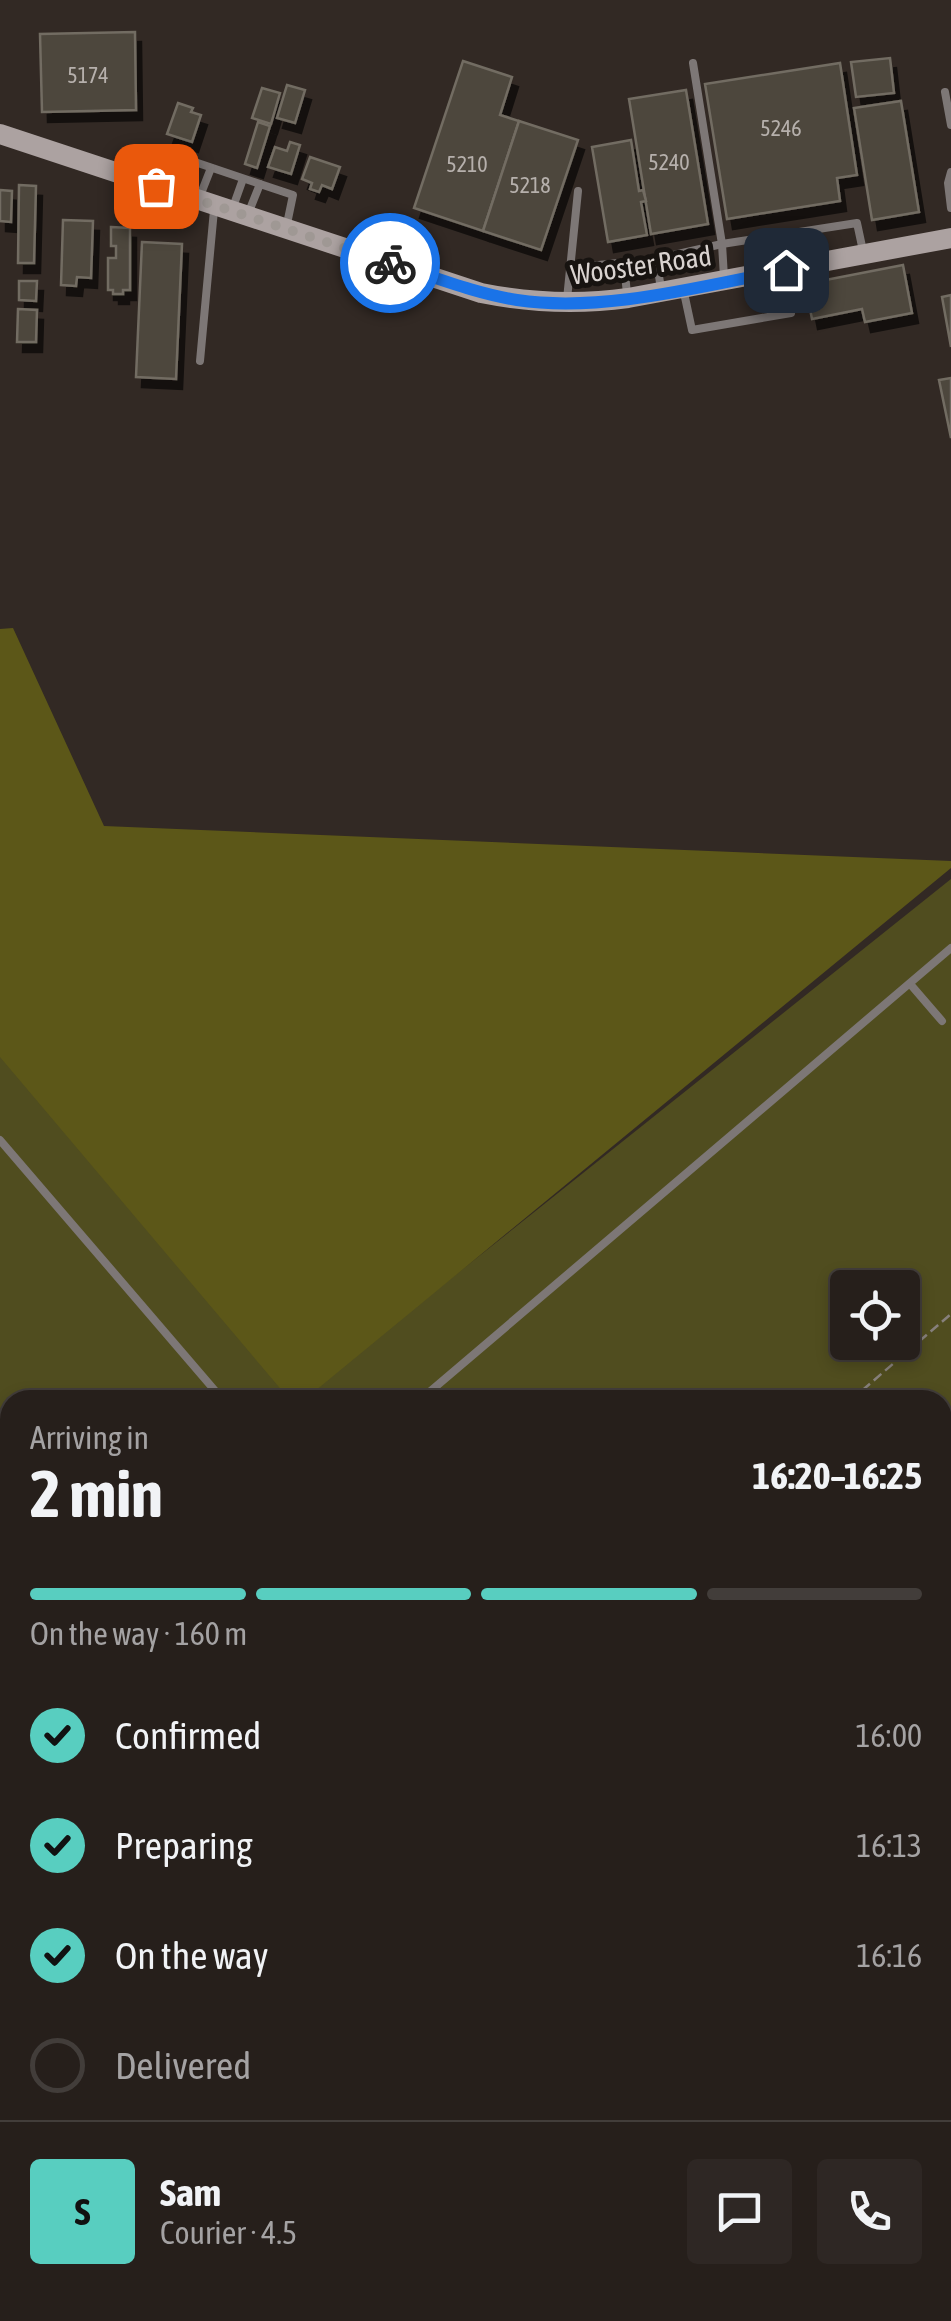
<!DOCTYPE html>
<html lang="en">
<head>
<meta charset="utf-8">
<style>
	:root { --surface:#261f1b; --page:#2e2724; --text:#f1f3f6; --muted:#a4a2a3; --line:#423d3a; --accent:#58cec0 }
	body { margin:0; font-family:"Asap Condensed",sans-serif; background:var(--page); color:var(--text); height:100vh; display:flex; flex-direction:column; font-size:38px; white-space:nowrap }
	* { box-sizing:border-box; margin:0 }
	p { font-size:32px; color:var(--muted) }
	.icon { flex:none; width:55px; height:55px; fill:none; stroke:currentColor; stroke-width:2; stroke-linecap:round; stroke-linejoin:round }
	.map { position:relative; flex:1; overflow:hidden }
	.drawer { position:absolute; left:0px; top:1390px; width:952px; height:932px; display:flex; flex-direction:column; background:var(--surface); border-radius:30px 30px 0 0; box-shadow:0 5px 15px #0003,0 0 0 2px var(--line) }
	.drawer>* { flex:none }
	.tools { position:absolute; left:830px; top:1270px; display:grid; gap:20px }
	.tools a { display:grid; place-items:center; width:90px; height:90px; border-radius:10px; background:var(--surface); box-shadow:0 5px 15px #0003,0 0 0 2px var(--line); font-size:50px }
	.pin { position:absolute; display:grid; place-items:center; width:85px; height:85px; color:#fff; margin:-42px; border-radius:20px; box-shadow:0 5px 15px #0006 }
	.courier { position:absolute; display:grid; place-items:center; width:100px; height:100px; margin:-50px; border:8px solid #1a73e8; border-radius:50%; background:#fff; color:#222; box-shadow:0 2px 12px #0007 }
	.headline em { font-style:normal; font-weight:700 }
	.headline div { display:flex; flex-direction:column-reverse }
	.headline { display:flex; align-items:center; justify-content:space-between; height:170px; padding:0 30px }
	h1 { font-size:65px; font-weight:700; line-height:75px }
	.bar { display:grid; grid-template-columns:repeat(4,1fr); gap:15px 10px; align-content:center; height:120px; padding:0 30px }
	.bar i { height:12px; border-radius:8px; background:var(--line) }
	.bar .current { background:var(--accent) }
	.bar p { grid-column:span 4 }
	.line { display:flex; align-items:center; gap:25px; padding:0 30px; border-top:2px solid var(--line) }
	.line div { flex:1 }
	.round { display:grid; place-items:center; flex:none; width:105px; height:105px; border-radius:10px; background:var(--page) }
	ol { padding:0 30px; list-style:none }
	li { display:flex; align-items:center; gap:30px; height:110px }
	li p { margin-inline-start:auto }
	li .icon { padding:10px; border-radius:50%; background:var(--accent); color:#111; stroke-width:4 }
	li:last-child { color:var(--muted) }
	li i { width:55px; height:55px; border:5px solid var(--line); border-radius:50% }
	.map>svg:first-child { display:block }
	.green { fill:#504d1f; fill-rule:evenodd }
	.forest { fill:#5c5718 }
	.building { fill:#4d473e; stroke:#726c62; stroke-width:2.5; filter:url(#shadow) }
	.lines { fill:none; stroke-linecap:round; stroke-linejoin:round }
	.path { stroke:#87807c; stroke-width:2.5; stroke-dasharray:10 5; stroke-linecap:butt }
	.lane { stroke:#7d7776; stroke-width:8 }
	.secondary { stroke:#aca2a1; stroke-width:20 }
	.done { stroke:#9f9894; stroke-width:10; stroke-dasharray:0 18 }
	.route { stroke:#1a73e8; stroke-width:12 }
	.labels { text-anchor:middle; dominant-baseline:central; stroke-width:10; stroke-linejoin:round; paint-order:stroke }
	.number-label { font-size:22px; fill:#b6b0ac }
	.street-label { font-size:28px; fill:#d9d3d0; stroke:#171310 }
</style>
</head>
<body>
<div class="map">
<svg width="951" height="2321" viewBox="0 0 951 2321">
	<defs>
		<filter id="shadow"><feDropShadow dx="6" dy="10" stdDeviation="0" flood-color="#0009"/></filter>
	</defs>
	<rect width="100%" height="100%" fill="#322924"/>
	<!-- green -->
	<path class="green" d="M951 879V2321H0V1033L314 1388ZM848 1288H902V1342H848ZM10 1400H942V2312H10Z"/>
	<!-- forest -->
	<polygon class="forest" points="13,628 104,826 951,861 951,868 304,1400 290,1400 0,1057 0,629"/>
	<!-- building -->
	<g class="building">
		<polygon points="135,32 136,110 42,112 40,34"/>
		<polygon points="890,58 894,93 856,97 851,62"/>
		<polygon points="463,61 512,77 500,115 519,121 483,231 414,208"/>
		<polygon points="840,63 857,175 837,178 840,201 727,219 705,84"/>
		<polygon points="287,85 305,90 295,123 277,118"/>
		<polygon points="262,88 280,93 271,124 252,118"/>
		<polygon points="686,90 708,224 651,234 629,99"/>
		<polygon points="901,101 919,212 872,220 854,108"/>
		<polygon points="178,103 193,108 191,112 201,115 192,142 167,134"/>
		<polygon points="519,121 578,140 541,250 483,231"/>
		<polygon points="258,122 270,126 257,168 245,164"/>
		<polygon points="631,140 639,191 643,190 646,201 641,202 647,235 608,242 592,147"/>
		<polygon points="290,142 300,145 291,174 268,167 275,147 287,151"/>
		<polygon points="310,157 340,167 332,189 322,185 319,192 310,189 312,183 302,179"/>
		<polygon points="19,185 36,186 34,263 18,263"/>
		<polygon points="0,190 12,191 11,222 0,221"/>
		<polygon points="63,220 93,221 91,278 77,277 76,286 61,285"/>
		<polygon points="111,227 130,228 130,290 123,290 123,294 113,294 113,290 108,290 108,258 116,258 116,246 111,246"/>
		<polygon points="142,242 182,244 176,379 136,377"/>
		<polygon points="903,265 912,313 865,322 862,309 812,319 805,284"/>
		<polygon points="19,281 37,281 36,301 19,300"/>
		<polygon points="951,295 951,347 942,297"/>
		<polygon points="18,309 37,310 36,342 17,342"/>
		<polygon points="951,378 951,438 939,380"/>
	</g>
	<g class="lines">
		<!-- path -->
		<g class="path">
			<polyline points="851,1400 951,1314"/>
			<polyline points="0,1721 10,1712"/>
			<polyline points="0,1833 10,1836"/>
			<polyline points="0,1979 10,1982"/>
			<polyline points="942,2009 951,2008"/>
			<polyline points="0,2084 10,2096"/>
			<polyline points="356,2312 363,2321"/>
			<polyline points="497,2321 506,2312"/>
		</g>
		<!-- lane -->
		<g class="lane">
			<polyline points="693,63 722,244 724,277"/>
			<polyline points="945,92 951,125"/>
			<polyline points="951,172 948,183 951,208"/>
			<polyline points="157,185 166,161 177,156 260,184"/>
			<polyline points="200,196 211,168"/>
			<polyline points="233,207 243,179"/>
			<polyline points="248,214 260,184 293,195 287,224"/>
			<polyline points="656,259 661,288"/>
			<polyline points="624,264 627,294"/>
			<polyline points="570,268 656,259 722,244 857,223 863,251"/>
			<polyline points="683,288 692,330 791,313 786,270"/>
			<polyline points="567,299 578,191"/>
			<polyline points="200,361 214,210"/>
			<polyline points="911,985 942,1021"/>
			<polyline points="0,1140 223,1400"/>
			<polyline points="420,1400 951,948"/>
			<polyline points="0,1764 10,1755"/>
		</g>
		<!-- secondary -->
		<path class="secondary" d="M0 134 481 293C531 303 577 305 628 298L951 238"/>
	</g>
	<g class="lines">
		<!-- done -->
		<polyline class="done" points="156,186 390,263"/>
		<!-- route -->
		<path class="route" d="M390 263C432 276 473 293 517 300 603 313 702 286 786 270"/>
	</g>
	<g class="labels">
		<!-- number labels -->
		<g class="number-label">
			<text x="88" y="75">5174</text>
			<text x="781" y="128">5246</text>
			<text x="669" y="162">5240</text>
			<text x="467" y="164">5210</text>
			<text x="530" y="185">5218</text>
		</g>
		<!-- street labels -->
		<g class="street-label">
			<text transform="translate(641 265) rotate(-8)">Wooster Road</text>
		</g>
	</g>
</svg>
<div class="tools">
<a><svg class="icon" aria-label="locate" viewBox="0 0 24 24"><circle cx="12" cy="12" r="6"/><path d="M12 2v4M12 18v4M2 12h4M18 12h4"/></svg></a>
</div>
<div class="pin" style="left:156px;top:186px;background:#ea580c"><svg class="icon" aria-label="bag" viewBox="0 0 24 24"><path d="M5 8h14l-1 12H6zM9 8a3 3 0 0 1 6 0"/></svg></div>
<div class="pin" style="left:786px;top:270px;background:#1f2937"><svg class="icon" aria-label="home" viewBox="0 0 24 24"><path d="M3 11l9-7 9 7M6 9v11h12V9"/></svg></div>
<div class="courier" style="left:390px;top:263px"><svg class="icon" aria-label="bike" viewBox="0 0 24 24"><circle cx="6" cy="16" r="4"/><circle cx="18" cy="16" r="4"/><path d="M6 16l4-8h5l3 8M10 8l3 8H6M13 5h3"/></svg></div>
<section class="drawer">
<div class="headline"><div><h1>2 min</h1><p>Arriving in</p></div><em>16:20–16:25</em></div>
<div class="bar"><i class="current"></i><i class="current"></i><i class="current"></i><i></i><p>On the way · 160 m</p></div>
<ol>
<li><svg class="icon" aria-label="check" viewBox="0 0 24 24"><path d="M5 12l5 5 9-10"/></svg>Confirmed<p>16:00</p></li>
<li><svg class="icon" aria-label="check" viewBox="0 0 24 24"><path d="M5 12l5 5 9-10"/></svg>Preparing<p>16:13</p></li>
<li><svg class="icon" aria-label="check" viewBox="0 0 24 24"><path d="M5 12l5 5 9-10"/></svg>On the way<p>16:16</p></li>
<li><i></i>Delivered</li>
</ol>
<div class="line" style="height:180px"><b class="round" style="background:var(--accent);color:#111">S</b><div><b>Sam</b><p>Courier · 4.5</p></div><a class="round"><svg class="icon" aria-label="chat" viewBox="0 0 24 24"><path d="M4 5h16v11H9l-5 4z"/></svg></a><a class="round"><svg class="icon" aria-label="phone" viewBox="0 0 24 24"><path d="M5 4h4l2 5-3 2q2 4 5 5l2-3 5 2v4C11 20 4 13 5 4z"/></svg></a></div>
</section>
</div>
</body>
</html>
